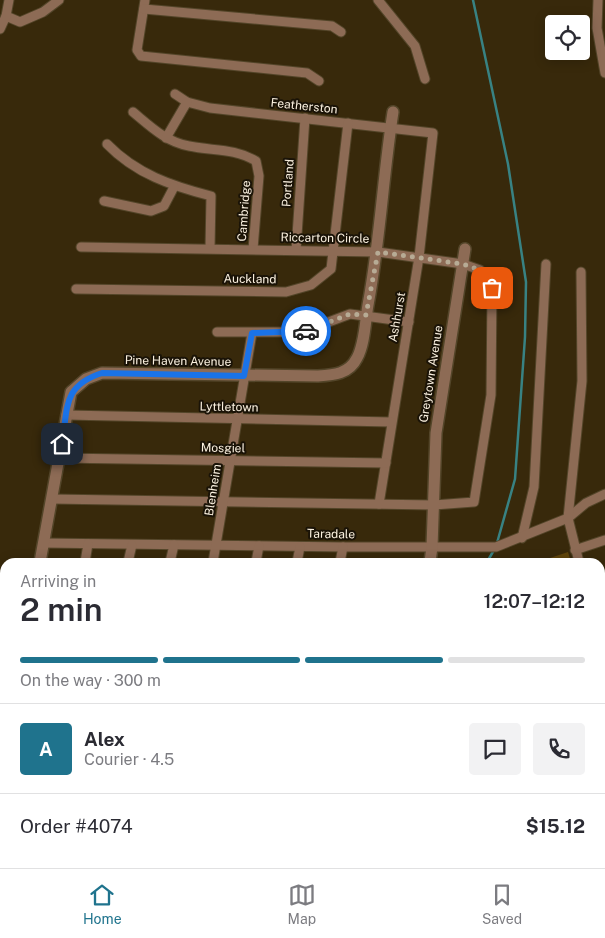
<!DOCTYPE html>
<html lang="en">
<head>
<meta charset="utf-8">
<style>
	:root { --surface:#fff; --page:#f2f2f3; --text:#2b2b33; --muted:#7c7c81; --line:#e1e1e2; --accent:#1f738d }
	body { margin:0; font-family:"Public Sans",sans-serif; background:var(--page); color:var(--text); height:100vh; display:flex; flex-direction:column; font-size:19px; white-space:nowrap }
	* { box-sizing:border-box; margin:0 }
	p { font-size:16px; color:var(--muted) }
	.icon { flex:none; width:28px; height:28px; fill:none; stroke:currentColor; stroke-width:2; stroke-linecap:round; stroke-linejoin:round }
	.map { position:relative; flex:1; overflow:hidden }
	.drawer { position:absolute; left:0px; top:558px; width:605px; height:311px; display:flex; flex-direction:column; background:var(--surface); border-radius:15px 15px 0 0; box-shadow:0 2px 12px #0003 }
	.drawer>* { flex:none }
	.buttons { position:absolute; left:545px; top:15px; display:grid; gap:10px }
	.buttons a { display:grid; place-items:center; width:45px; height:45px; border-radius:5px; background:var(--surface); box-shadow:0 2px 12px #0003; font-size:25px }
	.pin { position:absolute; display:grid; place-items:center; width:42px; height:42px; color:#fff; margin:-21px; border-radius:10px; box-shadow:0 2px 8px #0006 }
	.courier { position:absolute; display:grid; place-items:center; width:50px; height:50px; margin:-25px; border:4px solid #1a73e8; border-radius:50%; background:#fff; color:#222; box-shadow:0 1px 6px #0007 }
	.head em { font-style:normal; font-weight:600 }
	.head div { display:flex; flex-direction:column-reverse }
	.head { display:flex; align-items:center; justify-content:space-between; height:85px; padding:0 20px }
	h1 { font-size:32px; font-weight:600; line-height:38px }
	.bar { display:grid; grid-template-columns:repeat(4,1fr); gap:8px 5px; align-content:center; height:60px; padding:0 20px }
	.bar i { height:6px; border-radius:4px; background:var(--line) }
	.bar .selected { background:var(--accent) }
	.bar p { grid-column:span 4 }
	.line { display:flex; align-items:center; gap:12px; padding:0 20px; border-top:1px solid var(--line) }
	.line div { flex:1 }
	.round { display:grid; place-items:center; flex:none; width:52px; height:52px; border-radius:5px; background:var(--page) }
	.menu { display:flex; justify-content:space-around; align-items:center; height:70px; border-top:1px solid var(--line); background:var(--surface); font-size:14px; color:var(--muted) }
	.menu a { display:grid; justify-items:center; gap:2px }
	.menu .selected { color:var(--accent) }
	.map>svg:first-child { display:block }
	.green { fill:#60450b }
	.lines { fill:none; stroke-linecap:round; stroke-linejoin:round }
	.stream { stroke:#388283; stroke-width:2.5 }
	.minor-casing { stroke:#534529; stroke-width:11 }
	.tertiary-casing { stroke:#534529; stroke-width:14 }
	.minor { stroke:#8d6b55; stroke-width:9 }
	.tertiary { stroke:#8d6b55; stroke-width:11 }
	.done { stroke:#b7ab95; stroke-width:5; stroke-dasharray:0 9 }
	.route { stroke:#1a73e8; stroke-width:6 }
	.labels { text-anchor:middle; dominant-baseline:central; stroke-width:4; stroke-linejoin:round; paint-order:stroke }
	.street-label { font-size:12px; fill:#fbf1e0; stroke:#1a1307 }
</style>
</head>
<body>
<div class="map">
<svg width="605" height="868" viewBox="0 0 605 868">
	<rect width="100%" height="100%" fill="#38290b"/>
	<!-- green -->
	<polygon class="green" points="568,552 571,562 538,562"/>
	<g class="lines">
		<!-- stream -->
		<g class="stream">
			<polyline points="473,0 508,164 526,282 525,337 515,479 497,543"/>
			<polyline points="487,562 494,550"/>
			<polyline points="288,868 289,864"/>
		</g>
		<defs>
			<g id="minor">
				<polyline points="145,0 137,50 141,56 307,73 319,81"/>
				<polyline points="378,0 415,46 425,79"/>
				<polyline points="598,0 597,28 605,73"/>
				<polyline points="144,9 332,26 341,32"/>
				<polyline points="6,16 20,22 43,12 59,0"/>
				<polyline points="0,29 6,16 9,0"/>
				<polyline points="175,94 187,102 210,108 433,133 419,257 379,504"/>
				<path d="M133 112C150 126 166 142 189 146 213 151 234 148 256 161L259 176 253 249"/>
				<polyline points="166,138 187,102"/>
				<path d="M107 144C136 174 172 186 211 196L210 248"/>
				<polyline points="104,201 151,211 164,206 174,187"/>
				<polyline points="296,250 305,118"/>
				<polyline points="76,289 286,292 311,285 331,269 348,123"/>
				<polyline points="217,332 302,332 350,314 409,322"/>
				<polyline points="66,415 391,422"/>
				<polyline points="59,458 386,463"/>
				<polyline points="52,499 434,505 474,502 491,395 492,288 480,270 463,264 378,252 81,247"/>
				<polyline points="522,538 534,487 546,264"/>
				<polyline points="43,543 343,547 496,547 568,518 586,503 605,494"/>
				<polyline points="575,550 605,540"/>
				<polyline points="85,562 88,544"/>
				<polyline points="128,562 132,545"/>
				<polyline points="170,562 174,545"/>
				<polyline points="213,562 252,333"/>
				<polyline points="256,562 259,546"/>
				<polyline points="297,562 300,547"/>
				<polyline points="340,562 343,547"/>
				<polyline points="579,562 568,518 582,381 581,272"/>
				<polyline points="600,585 605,583"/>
				<polyline points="600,635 605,650"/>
				<polyline points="600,677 605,675"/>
				<polyline points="600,719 605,717"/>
				<polyline points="0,768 5,768"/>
				<polyline points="600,835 605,833"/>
				<polyline points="442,864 445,868"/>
				<polyline points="556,864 558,868"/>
				<polyline points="586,864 588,868"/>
				<polyline points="6,868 7,864"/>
				<polyline points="34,868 34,864"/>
				<polyline points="61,868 62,864"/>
				<polyline points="88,868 89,864"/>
				<polyline points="115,868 116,864"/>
				<polyline points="142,868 143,864"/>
				<polyline points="170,868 171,864"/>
				<polyline points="197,868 198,864"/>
				<polyline points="225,868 226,864"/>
				<polyline points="242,868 243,864"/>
				<polyline points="267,868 268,864"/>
				<polyline points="305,868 307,864"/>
				<polyline points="397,868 403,864"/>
				<polyline points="542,868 549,864"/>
			</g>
			<g id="tertiary">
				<path d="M40 562 71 392 86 379 102 373 318 376C334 375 349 374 357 358 365 343 365 322 368 305 380 241 383 176 393 112"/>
				<polyline points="430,562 432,547 436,433 465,249"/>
				<polyline points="600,631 605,629"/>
				<polyline points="0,731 5,731"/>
				<polyline points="600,763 605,760"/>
				<polyline points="600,804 605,802"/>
				<polyline points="489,868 496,864"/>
			</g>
		</defs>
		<!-- minor casing -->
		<use href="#minor" class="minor-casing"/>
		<!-- tertiary casing -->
		<use href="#tertiary" class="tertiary-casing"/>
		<!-- minor -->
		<use href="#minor" class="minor"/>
		<!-- tertiary -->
		<use href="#tertiary" class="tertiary"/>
	</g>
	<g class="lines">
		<!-- done -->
		<polyline class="done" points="306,331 350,314 366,315 378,252 463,264 480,270 492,288"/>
		<!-- route -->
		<path class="route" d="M62 444C68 408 62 386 102 373L244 376 252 333 306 331"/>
	</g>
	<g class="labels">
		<!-- street labels -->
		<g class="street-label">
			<text transform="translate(304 106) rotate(6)">Featherston</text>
			<text transform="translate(288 183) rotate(-86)">Portland</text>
			<text transform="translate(244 211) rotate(-86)">Cambridge</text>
			<text transform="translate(325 238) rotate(1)">Riccarton Circle</text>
			<text transform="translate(250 279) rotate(1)">Auckland</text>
			<text transform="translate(397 317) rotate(-80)">Ashhurst</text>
			<text transform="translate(178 361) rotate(1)">Pine Haven Avenue</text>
			<text transform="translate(431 374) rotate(-81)">Greytown Avenue</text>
			<text transform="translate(229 407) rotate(1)">Lyttletown</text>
			<text transform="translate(223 448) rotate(1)">Mosgiel</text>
			<text transform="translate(213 490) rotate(-81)">Blenheim</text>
			<text transform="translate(331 534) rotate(1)">Taradale</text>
		</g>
	</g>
</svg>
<div class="buttons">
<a><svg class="icon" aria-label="locate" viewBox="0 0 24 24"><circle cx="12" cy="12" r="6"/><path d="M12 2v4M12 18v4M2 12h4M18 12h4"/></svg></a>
</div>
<div class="pin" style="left:492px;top:288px;background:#ea580c"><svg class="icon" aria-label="bag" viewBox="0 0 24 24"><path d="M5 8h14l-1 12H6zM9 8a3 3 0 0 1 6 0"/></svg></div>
<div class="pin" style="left:62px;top:444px;background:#1f2937"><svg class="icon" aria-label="home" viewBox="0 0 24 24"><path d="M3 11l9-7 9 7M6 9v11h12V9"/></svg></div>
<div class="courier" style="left:306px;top:331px"><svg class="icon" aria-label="car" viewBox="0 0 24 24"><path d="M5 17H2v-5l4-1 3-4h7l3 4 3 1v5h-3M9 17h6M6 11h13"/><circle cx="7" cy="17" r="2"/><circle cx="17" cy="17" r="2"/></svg></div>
<section class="drawer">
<div class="head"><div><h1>2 min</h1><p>Arriving in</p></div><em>12:07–12:12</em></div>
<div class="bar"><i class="selected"></i><i class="selected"></i><i class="selected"></i><i></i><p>On the way · 300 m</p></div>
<div class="line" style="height:90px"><b class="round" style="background:var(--accent);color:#fff">A</b><div><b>Alex</b><p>Courier · 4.5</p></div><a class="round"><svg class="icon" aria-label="chat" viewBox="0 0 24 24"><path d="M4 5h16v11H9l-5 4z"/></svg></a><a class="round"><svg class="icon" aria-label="phone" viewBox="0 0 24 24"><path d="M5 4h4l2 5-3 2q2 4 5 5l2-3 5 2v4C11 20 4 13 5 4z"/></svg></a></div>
<div class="line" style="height:65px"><div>Order #4074</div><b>$15.12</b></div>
</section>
</div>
<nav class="menu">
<a class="selected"><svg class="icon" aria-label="home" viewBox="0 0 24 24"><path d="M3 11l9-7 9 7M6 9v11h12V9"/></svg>Home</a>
<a><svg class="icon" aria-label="map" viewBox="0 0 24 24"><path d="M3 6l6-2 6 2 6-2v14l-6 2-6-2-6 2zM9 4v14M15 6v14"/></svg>Map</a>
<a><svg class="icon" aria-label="saved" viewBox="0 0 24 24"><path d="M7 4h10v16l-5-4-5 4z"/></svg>Saved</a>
</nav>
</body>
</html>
